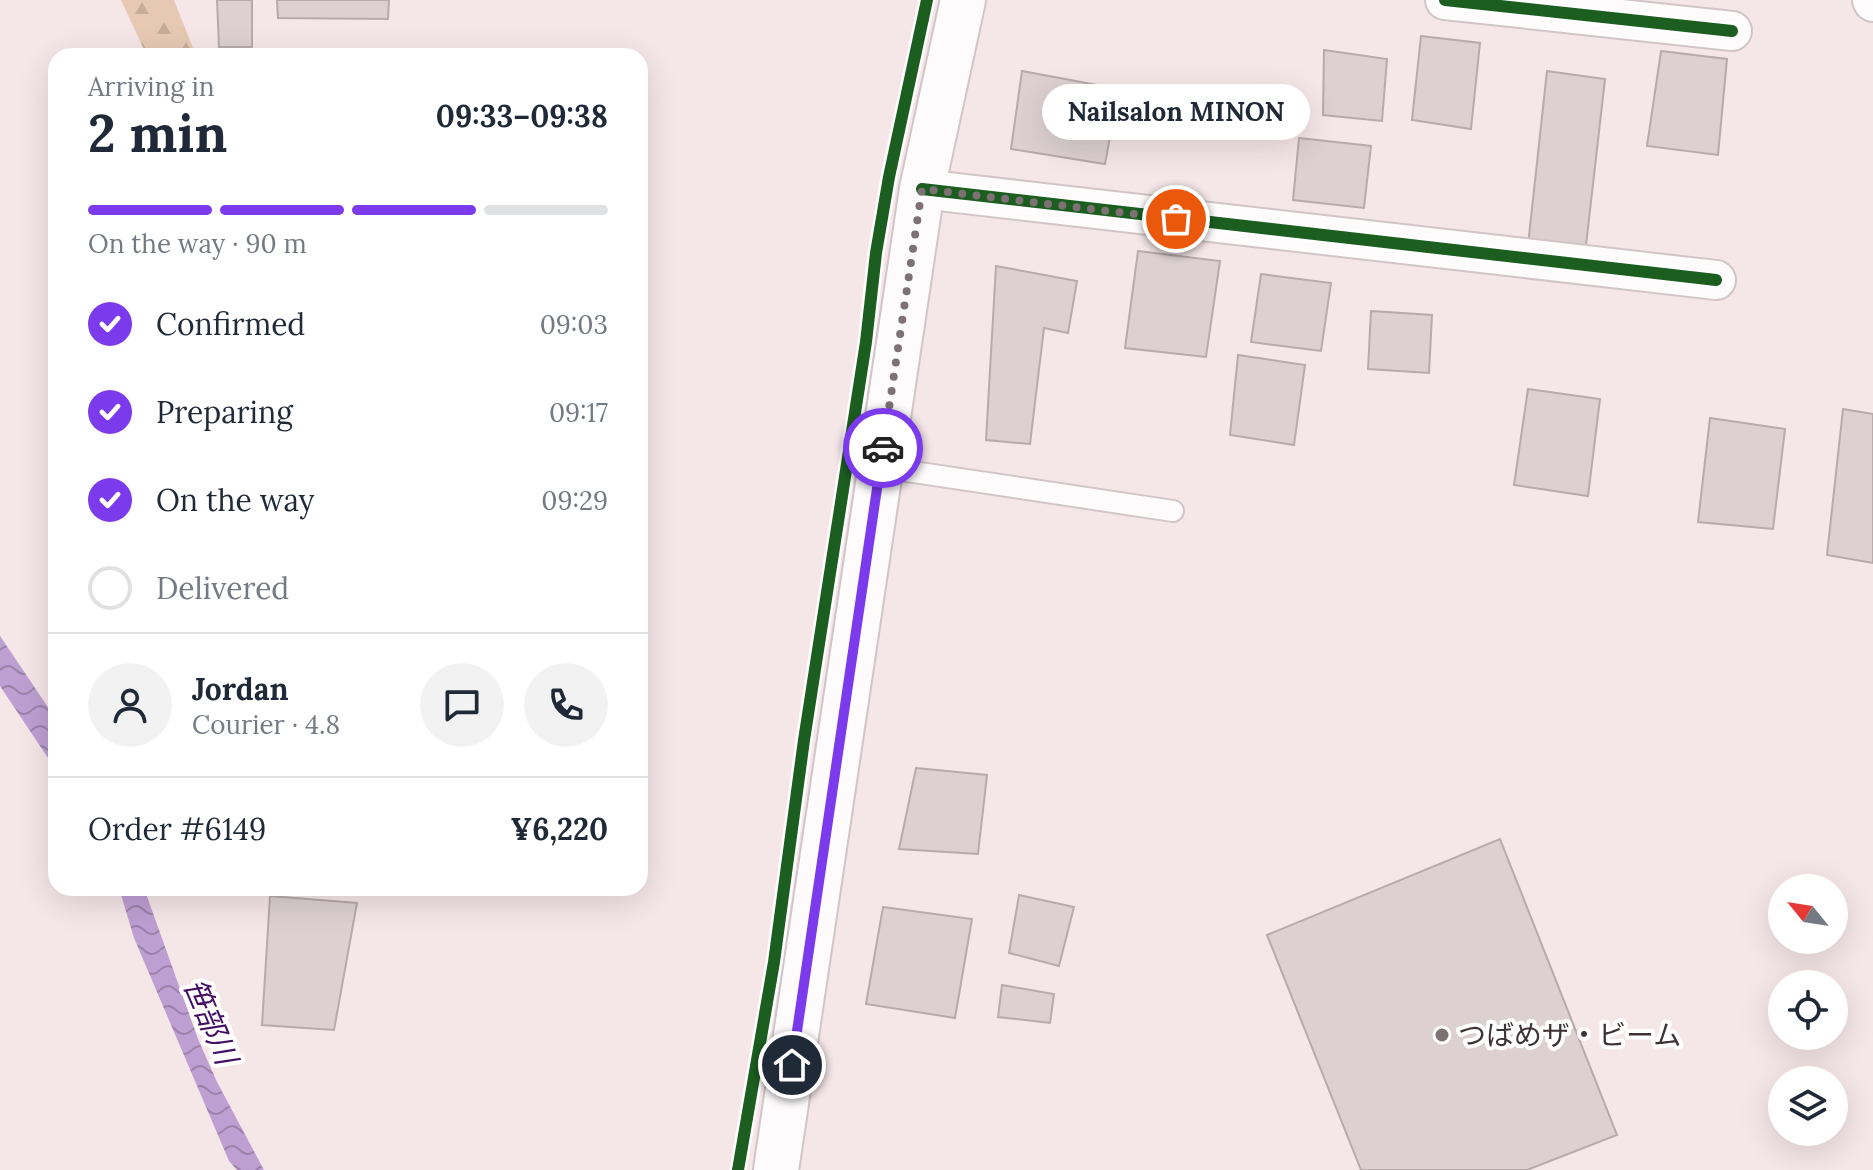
<!DOCTYPE html>
<html lang="en">
<head>
<meta charset="utf-8">
<style>
	:root { --surface:#fff; --page:#f2f2f3; --text:#1f2937; --muted:#747a83; --line:#e0e1e3; --accent:#7c3aed }
	body { margin:0; font-family:Lora,"Noto Sans JP",serif; background:var(--page); color:var(--text); height:100vh; display:flex; flex-direction:column; font-size:30px; white-space:nowrap }
	* { box-sizing:border-box; margin:0 }
	p { font-size:26px; color:var(--muted) }
	.icon { flex:none; width:44px; height:44px; fill:none; stroke:currentColor; stroke-width:2; stroke-linecap:round; stroke-linejoin:round }
	.map { position:relative; flex:1; overflow:hidden }
	.details { position:absolute; left:48px; top:48px; width:600px; height:848px; display:flex; flex-direction:column; background:var(--surface); border-radius:24px; box-shadow:0 8px 32px #0002 }
	.details>* { flex:none }
	.needle { width:52px; rotate:300deg }
	.buttons { position:absolute; left:1768px; top:874px; display:grid; gap:16px }
	.buttons a { display:grid; place-items:center; width:80px; height:80px; border-radius:50%; background:var(--surface); box-shadow:0 8px 32px #0002; font-size:40px }
	.pin { position:absolute; display:grid; place-items:center; width:68px; height:68px; color:#fff; margin:-34px; border:4px solid #fff; border-radius:50%; box-shadow:0 2px 8px #0007 }
	.courier { position:absolute; display:grid; place-items:center; width:80px; height:80px; margin:-40px; border:6px solid #7c3aed; border-radius:50%; background:#fff; color:#222; box-shadow:0 2px 10px #0007 }
	.bubble { position:absolute; height:56px; border-radius:28px; background:var(--surface); box-shadow:0 8px 32px #0002; font-size:26px; font-weight:700; line-height:56px; text-align:center }
	.summary em { font-style:normal; font-weight:700 }
	.summary div { display:flex; flex-direction:column-reverse }
	.summary { display:flex; align-items:center; justify-content:space-between; height:136px; padding:0 40px }
	h1 { font-size:52px; font-weight:700; line-height:60px }
	.bar { display:grid; grid-template-columns:repeat(4,1fr); gap:12px 8px; align-content:center; height:96px; padding:0 40px }
	.bar i { height:10px; border-radius:6px; background:var(--line) }
	.bar .on { background:var(--accent) }
	.bar p { grid-column:span 4 }
	.line { display:flex; align-items:center; gap:20px; padding:0 40px; border-top:2px solid var(--line) }
	.line div { flex:1 }
	.round { display:grid; place-items:center; flex:none; width:84px; height:84px; border-radius:42px; background:var(--page) }
	ol { padding:0 40px; list-style:none }
	li { display:flex; align-items:center; gap:24px; height:88px }
	li p { margin-inline-start:auto }
	li .icon { padding:8px; border-radius:50%; background:var(--accent); color:#fff; stroke-width:4 }
	li:last-child { color:var(--muted) }
	li i { width:44px; height:44px; border:4px solid var(--line); border-radius:50% }
	.map>svg:first-child { display:block }
	.forest { fill:url(#forest-firs) }
	.water { fill:url(#water-waves) }
	.building { fill:#dcd1d0; stroke:#b6abaa; stroke-width:2 }
	.lines { fill:none; stroke-linecap:round; stroke-linejoin:round }
	.service-casing { stroke:#d1c5c7; stroke-width:24 }
	.minor-casing { stroke:#d1c5c7; stroke-width:42 }
	.primary-casing { stroke:#d1c5c7; stroke-width:48 }
	.service { stroke:#fefbfc; stroke-width:20 }
	.minor { stroke:#fefbfc; stroke-width:38 }
	.primary { stroke:#fefbfc; stroke-width:44 }
	.cycleway-casing { stroke:#fff; stroke-width:17 }
	.cycleway { stroke:#1b5e20; stroke-width:12 }
	.done { stroke:#7d7173; stroke-width:8; stroke-dasharray:0 14.4 }
	.route { stroke:#7c3aed; stroke-width:10 }
	.poi-dot { fill:#7d7173; stroke:#fff; stroke-width:3 }
	.labels { text-anchor:middle; dominant-baseline:central; stroke-width:8; stroke-linejoin:round; paint-order:stroke }
	.poi-label { font-size:28px; fill:#3d3234; stroke:#fff; text-anchor:start }
	.water-label { font-size:30px; font-style:italic; fill:#430e64; stroke:#fff }
</style>
</head>
<body>
<div class="map">
<svg width="1873" height="1170" viewBox="0 0 1873 1170">
	<defs>
		<pattern id="forest-firs" width="22" height="20" patternUnits="userSpaceOnUse" patternTransform="scale(2)"><rect width="22" height="20" fill="#e7c9b3"/><path d="M5 1l3.5 6h-7zM16 11l3.5 6h-7z" fill="#c7ad9b"/></pattern>
		<pattern id="water-waves" width="16" height="10" patternUnits="userSpaceOnUse" patternTransform="scale(2)"><rect width="16" height="10" fill="#be9fd2"/><path d="M0 5q4-4 8 0t8 0" fill="none" stroke="#9c82ab"/></pattern>
	</defs>
	<rect width="100%" height="100%" fill="#f5e6e8"/>
	<!-- forest -->
	<polygon class="forest" points="121,0 174,0 196,56 147,56"/>
	<!-- water -->
	<g class="water">
		<polygon points="0,636 56,719 56,770 0,686"/>
		<polygon points="119,888 144,888 198,1039 217,1082 264,1170 237,1170 229,1161 134,938"/>
	</g>
	<!-- building -->
	<g class="building">
		<polygon points="217,0 252,0 252,47 219,47"/>
		<polygon points="277,0 389,0 388,19 278,18"/>
		<polygon points="1421,36 1480,43 1471,129 1412,120"/>
		<polygon points="1324,50 1387,59 1382,121 1323,115"/>
		<polygon points="1661,51 1727,59 1718,155 1647,146"/>
		<polygon points="1022,71 1119,89 1105,164 1011,149"/>
		<polygon points="1547,71 1605,79 1585,254 1528,245"/>
		<polygon points="1299,138 1371,146 1364,208 1293,200"/>
		<polygon points="1138,251 1220,261 1206,357 1125,348"/>
		<polygon points="996,266 1077,281 1068,333 1044,328 1030,444 986,440"/>
		<polygon points="1261,274 1331,283 1321,351 1251,342"/>
		<polygon points="1371,311 1432,315 1429,373 1368,369"/>
		<polygon points="1238,355 1305,365 1294,445 1230,435"/>
		<polygon points="1528,389 1600,399 1588,496 1514,485"/>
		<polygon points="1843,409 1873,414 1873,563 1827,555"/>
		<polygon points="1710,418 1785,429 1773,529 1698,522"/>
		<polygon points="916,768 987,775 978,854 899,849"/>
		<polygon points="1500,839 1617,1135 1527,1170 1361,1170 1267,935"/>
		<polygon points="1019,895 1074,907 1059,966 1009,953"/>
		<polygon points="270,896 357,903 334,1030 262,1025"/>
		<polygon points="883,907 972,919 955,1018 866,1004"/>
		<polygon points="1002,985 1054,994 1050,1023 998,1017"/>
	</g>
	<g class="lines">
		<defs>
			<polyline id="service" points="880,467 1173,511"/>
			<g id="minor">
				<polyline points="1445,0 1732,31"/>
				<polyline points="1872,0 1873,2"/>
				<polyline points="922,189 1716,280"/>
			</g>
			<polyline id="primary" points="776,1170 922,189 963,0"/>
		</defs>
		<!-- service casing -->
		<use href="#service" class="service-casing"/>
		<!-- minor casing -->
		<use href="#minor" class="minor-casing"/>
		<!-- primary casing -->
		<use href="#primary" class="primary-casing"/>
		<!-- service -->
		<use href="#service" class="service"/>
		<!-- minor -->
		<use href="#minor" class="minor"/>
		<!-- primary -->
		<use href="#primary" class="primary"/>
		<defs>
			<g id="cycleway">
				<polyline points="1445,0 1732,31"/>
				<polyline points="922,189 1716,280"/>
				<polyline points="738,1170 774,962 804,740 866,342 876,253 889,177 927,0"/>
			</g>
		</defs>
		<!-- cycleway casing -->
		<use href="#cycleway" class="cycleway-casing"/>
		<!-- cycleway -->
		<use href="#cycleway" class="cycleway"/>
	</g>
	<g class="lines">
		<!-- done -->
		<polyline class="done" points="883,448 922,189 1176,219"/>
		<!-- route -->
		<polyline class="route" points="792,1065 883,448"/>
	</g>
	<!-- markers -->
	<circle class="poi-dot" cx="1442" cy="1035" r="8"/>
	<g class="labels">
		<!-- poi labels -->
		<g class="poi-label">
			<text x="1458" y="1035">つばめザ・ビーム</text>
		</g>
		<!-- water labels -->
		<g class="water-label">
			<text transform="translate(211 1021) rotate(67)">笹部川</text>
		</g>
	</g>
</svg>
<div class="buttons">
<a><svg class="needle" viewBox="-14 -14 28 28"><path d="M0-13l5 13h-10z" fill="#e53935"/><path d="M0 13l5-13h-10z" fill="#747a83"/></svg></a>
<a><svg class="icon" aria-label="locate" viewBox="0 0 24 24"><circle cx="12" cy="12" r="6"/><path d="M12 2v4M12 18v4M2 12h4M18 12h4"/></svg></a>
<a><svg class="icon" aria-label="layers" viewBox="0 0 24 24"><path d="M12 4l9 5-9 5-9-5zM3 14l9 5 9-5"/></svg></a>
</div>
<div class="pin" style="left:1176px;top:219px;background:#ea580c"><svg class="icon" aria-label="bag" viewBox="0 0 24 24"><path d="M5 8h14l-1 12H6zM9 8a3 3 0 0 1 6 0"/></svg></div>
<div class="pin" style="left:792px;top:1065px;background:#1f2937"><svg class="icon" aria-label="home" viewBox="0 0 24 24"><path d="M3 11l9-7 9 7M6 9v11h12V9"/></svg></div>
<div class="courier" style="left:883px;top:448px"><svg class="icon" aria-label="car" viewBox="0 0 24 24"><path d="M5 17H2v-5l4-1 3-4h7l3 4 3 1v5h-3M9 17h6M6 11h13"/><circle cx="7" cy="17" r="2"/><circle cx="17" cy="17" r="2"/></svg></div>
<div class="bubble" style="left:1042px;top:84px;width:268px">Nailsalon MINON</div>
<section class="details">
<div class="summary"><div><h1>2 min</h1><p>Arriving in</p></div><em>09:33–09:38</em></div>
<div class="bar"><i class="on"></i><i class="on"></i><i class="on"></i><i></i><p>On the way · 90 m</p></div>
<ol>
<li><svg class="icon" aria-label="check" viewBox="0 0 24 24"><path d="M5 12l5 5 9-10"/></svg>Confirmed<p>09:03</p></li>
<li><svg class="icon" aria-label="check" viewBox="0 0 24 24"><path d="M5 12l5 5 9-10"/></svg>Preparing<p>09:17</p></li>
<li><svg class="icon" aria-label="check" viewBox="0 0 24 24"><path d="M5 12l5 5 9-10"/></svg>On the way<p>09:29</p></li>
<li><i></i>Delivered</li>
</ol>
<div class="line" style="height:144px"><a class="round"><svg class="icon" aria-label="person" viewBox="0 0 24 24"><circle cx="12" cy="8" r="4"/><path d="M4 21q1-7 8-7t8 7"/></svg></a><div><b>Jordan</b><p>Courier · 4.8</p></div><a class="round"><svg class="icon" aria-label="chat" viewBox="0 0 24 24"><path d="M4 5h16v11H9l-5 4z"/></svg></a><a class="round"><svg class="icon" aria-label="phone" viewBox="0 0 24 24"><path d="M5 4h4l2 5-3 2q2 4 5 5l2-3 5 2v4C11 20 4 13 5 4z"/></svg></a></div>
<div class="line" style="height:104px"><div>Order #6149</div><b>¥6,220</b></div>
</section>
</div>
</body>
</html>
